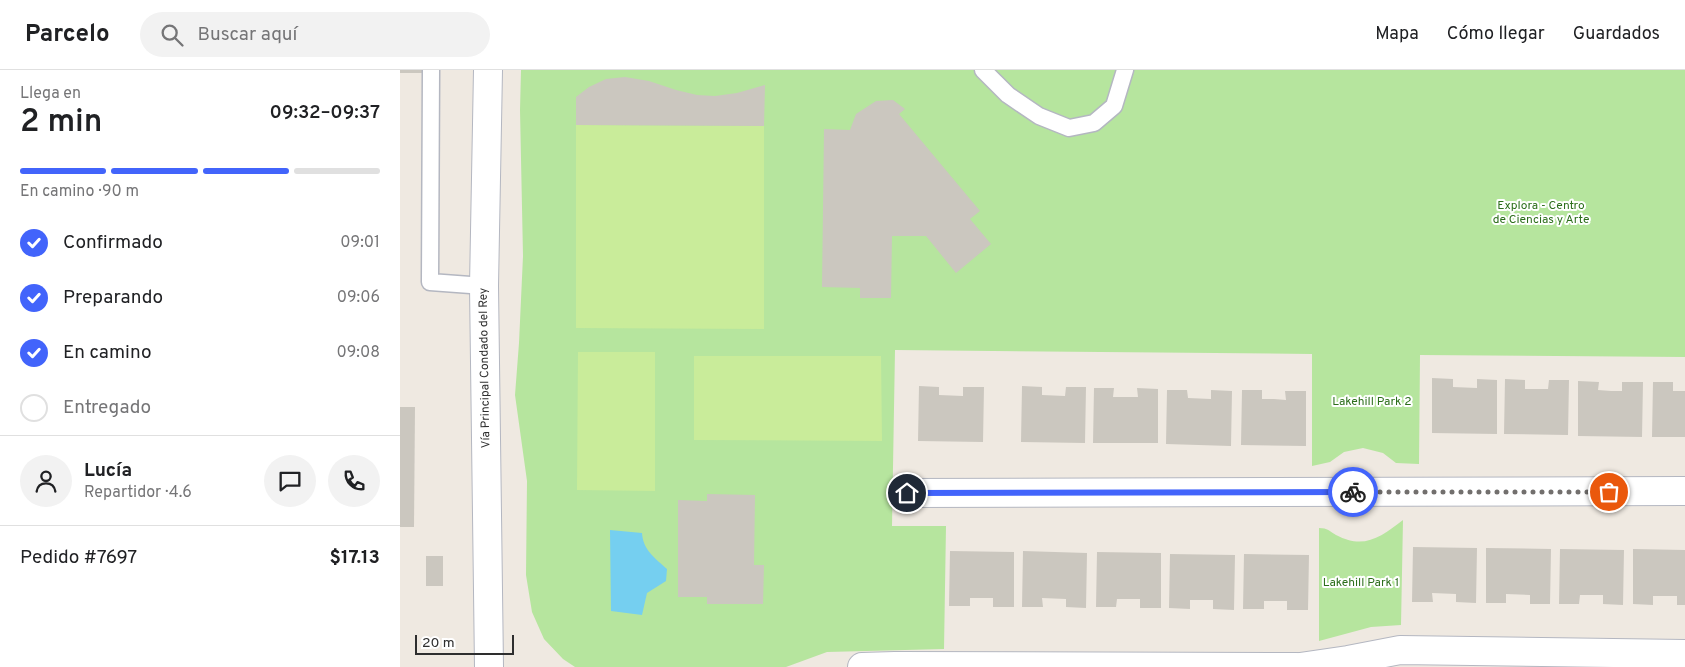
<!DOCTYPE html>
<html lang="es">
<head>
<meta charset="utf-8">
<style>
	:root { --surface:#fff; --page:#f2f2f2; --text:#202124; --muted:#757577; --line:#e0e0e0; --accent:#4264fb }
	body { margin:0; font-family:Overpass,sans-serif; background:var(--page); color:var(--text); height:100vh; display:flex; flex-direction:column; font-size:19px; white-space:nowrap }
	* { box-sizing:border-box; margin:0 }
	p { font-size:16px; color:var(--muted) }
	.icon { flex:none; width:28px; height:28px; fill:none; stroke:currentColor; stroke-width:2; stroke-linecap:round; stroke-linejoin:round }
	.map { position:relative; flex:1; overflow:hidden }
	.drawer { display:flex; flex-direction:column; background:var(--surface); width:400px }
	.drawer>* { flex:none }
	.scale { position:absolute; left:15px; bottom:12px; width:99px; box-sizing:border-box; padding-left:5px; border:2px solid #2e2e2e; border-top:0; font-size:14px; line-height:18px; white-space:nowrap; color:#2e2e2e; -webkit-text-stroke:4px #fff; paint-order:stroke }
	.pin { position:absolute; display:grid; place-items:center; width:42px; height:42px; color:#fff; margin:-21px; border:2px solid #fff; border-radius:50%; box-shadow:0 1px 5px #0007 }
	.courier { position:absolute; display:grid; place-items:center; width:50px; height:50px; margin:-25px; border:4px solid #4264fb; border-radius:50%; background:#fff; color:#222; box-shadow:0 1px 6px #0007 }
	.head em { font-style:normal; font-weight:600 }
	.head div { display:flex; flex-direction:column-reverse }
	.head { display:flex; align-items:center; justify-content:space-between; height:85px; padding:0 20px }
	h1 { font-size:32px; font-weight:600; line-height:38px }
	.bar { display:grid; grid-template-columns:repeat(4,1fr); gap:8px 5px; align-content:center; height:60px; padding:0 20px }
	.bar i { height:6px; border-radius:4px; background:var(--line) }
	.bar .active { background:var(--accent) }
	.bar p { grid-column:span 4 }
	.line { display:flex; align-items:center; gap:12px; padding:0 20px; border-top:1px solid var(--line) }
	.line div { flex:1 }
	.round { display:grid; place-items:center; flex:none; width:52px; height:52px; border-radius:26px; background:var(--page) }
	ol { padding:0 20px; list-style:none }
	li { display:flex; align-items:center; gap:15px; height:55px }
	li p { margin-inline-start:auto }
	li .icon { padding:5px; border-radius:50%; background:var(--accent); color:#fff; stroke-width:4 }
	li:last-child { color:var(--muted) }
	li i { width:28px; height:28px; border:2px solid var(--line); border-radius:50% }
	header { display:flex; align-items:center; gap:30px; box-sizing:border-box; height:70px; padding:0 25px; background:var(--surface); border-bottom:1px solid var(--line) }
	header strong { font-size:24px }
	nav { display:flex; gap:28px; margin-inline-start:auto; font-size:18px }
	.search { width:350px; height:45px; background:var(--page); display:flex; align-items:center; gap:12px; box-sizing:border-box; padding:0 18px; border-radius:28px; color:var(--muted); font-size:19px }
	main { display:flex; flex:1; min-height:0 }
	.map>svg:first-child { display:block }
	.green { fill:#b6e59e }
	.pitch { fill:#c9ec9a }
	.water { fill:#75cff0 }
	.building { fill:#cbc7bf }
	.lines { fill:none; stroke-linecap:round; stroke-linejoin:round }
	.lane-casing { stroke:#b4b7c1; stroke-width:19 }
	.street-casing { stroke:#b4b7c1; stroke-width:30 }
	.secondary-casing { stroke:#b4b7c1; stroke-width:30 }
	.lane { stroke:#fff; stroke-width:16 }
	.street { stroke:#fff; stroke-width:28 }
	.secondary { stroke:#fff; stroke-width:28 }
	.done { stroke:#726f6d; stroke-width:5; stroke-dasharray:0 9 }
	.route { stroke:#4264fb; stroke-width:6 }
	.labels { text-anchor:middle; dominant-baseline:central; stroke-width:4; stroke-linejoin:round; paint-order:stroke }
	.park-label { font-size:12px; fill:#2c6e1b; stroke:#fff }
	.street-label { font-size:12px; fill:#2e2e2e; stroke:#fff }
</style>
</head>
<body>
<header>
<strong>Parcelo</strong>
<div class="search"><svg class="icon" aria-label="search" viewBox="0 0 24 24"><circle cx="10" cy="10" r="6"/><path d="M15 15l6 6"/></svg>Buscar aquí</div>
<nav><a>Mapa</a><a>Cómo llegar</a><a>Guardados</a></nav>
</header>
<main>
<section class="drawer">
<div class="head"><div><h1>2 min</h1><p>Llega en</p></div><em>09:32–09:37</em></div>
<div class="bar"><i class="active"></i><i class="active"></i><i class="active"></i><i></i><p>En camino · 90 m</p></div>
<ol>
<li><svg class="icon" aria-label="check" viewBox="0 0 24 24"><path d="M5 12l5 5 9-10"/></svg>Confirmado<p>09:01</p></li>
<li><svg class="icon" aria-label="check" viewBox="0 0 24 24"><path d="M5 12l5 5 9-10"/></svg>Preparando<p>09:06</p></li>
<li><svg class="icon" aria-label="check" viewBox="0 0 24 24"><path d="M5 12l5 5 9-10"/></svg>En camino<p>09:08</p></li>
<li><i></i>Entregado</li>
</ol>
<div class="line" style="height:90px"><a class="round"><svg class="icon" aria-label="person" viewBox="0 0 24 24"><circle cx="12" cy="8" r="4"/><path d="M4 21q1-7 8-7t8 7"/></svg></a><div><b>Lucía</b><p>Repartidor · 4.6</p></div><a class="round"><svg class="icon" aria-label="chat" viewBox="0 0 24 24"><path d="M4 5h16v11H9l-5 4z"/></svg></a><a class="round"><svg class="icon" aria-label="phone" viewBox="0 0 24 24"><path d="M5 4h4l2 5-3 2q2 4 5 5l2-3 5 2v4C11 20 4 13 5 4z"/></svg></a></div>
<div class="line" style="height:65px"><div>Pedido #7697</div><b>$17.13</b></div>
</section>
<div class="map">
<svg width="1285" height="597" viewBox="0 0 1285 597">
	<rect width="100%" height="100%" fill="#efe9e1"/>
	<!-- green -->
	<g class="green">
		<polygon points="121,0 1285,0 1285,287 1020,285 1019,394 996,393 983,383 963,378 944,382 930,392 912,396 912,284 495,280 492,456 546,456 544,579 427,582 386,597 175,597 163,589 144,569 132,542 126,505 127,411 115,325 119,273 123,186 120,40"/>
		<path d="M1003 450 1001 555 971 557 919 571V458C928 458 929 461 936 465 964 480 981 467 1003 450Z"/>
	</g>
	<!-- pitch -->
	<g class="pitch">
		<polygon points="176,55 364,56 364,259 176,258"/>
		<polygon points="178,282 255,282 255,421 177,420"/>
		<polygon points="294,286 481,286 482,371 294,370"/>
	</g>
	<!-- water -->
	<path class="water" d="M210 460 242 463C243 480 255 488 267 499L266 511 247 523 242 545 211 541Z"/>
	<!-- building -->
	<g class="building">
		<rect x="0" y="0" width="22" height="3"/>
		<polygon points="225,7 249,11 276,20 297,25 315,26 337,23 365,15 364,56 176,55 176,27 189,17 206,9"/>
		<polygon points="493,30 505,39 499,44 580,141 570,149 591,174 556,203 526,166 492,166 491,228 460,228 460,218 422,217 424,59 450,60 456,44 476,31"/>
		<polygon points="1032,308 1053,309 1053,317 1077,318 1077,309 1097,310 1097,364 1032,363"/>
		<polygon points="1105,309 1125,310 1125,319 1148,319 1149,310 1169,310 1168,365 1104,364"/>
		<polygon points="1178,311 1199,312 1198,320 1211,321 1222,321 1222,312 1243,312 1242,367 1178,366"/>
		<polygon points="1253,312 1273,312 1273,321 1285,321 1285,367 1252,367"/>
		<polygon points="519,316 539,317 539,325 563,326 563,317 584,317 583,372 518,371"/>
		<polygon points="622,316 642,317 642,325 665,326 666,317 686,317 685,373 621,372"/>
		<polygon points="694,318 714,318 713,327 738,327 737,318 758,319 758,373 693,373"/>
		<polygon points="767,320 787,320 788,328 811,329 811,320 832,321 831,376 766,374"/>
		<polygon points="842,320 862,320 862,329 874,329 886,330 885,321 906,321 906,376 841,375"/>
		<polygon points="0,337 15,337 14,457 0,457"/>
		<polygon points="307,424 355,425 354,495 364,495 363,534 307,534 307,527 278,527 278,430 307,431"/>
		<polygon points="1013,477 1077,478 1076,533 1056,532 1056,524 1032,523 1033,532 1012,532"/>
		<polygon points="1086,478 1151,479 1150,534 1130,534 1130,525 1106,524 1106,533 1086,533"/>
		<polygon points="1160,479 1224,480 1223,535 1203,534 1203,525 1180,525 1179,534 1159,534"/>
		<polygon points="1233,479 1285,480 1285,535 1277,535 1277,526 1253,526 1253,535 1233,534"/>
		<polygon points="550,481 614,482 614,537 593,537 593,528 570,528 570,536 549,536"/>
		<polygon points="623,481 687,483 686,538 666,537 666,529 642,528 643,537 622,537"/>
		<polygon points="697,482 761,483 761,538 740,538 740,529 717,529 716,537 696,537"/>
		<polygon points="770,484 835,485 834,540 813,539 813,530 790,530 790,539 769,538"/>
		<polygon points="844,484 909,485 908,540 887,540 887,531 864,531 864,539 843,539"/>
		<rect x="26" y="486" width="17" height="30"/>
	</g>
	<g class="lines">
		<defs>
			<g id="lane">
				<polyline points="31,0 30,212 84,216"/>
				<polyline points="583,0 608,25 639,46 669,58 694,53 714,36 725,0"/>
			</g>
			<g id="street">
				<polyline points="507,423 1285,421"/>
				<polyline points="462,597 495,596 896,597"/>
				<polyline points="900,597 948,590 1000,580 1285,584"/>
			</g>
			<polyline id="secondary" points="88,0 84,216 89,597"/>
		</defs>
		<!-- lane casing -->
		<use href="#lane" class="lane-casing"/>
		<!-- street casing -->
		<use href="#street" class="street-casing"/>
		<!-- secondary casing -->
		<use href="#secondary" class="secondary-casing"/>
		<!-- lane -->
		<use href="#lane" class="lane"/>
		<!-- street -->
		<use href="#street" class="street"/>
		<!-- secondary -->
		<use href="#secondary" class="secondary"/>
	</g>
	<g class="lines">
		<!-- done -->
		<polyline class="done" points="953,422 1209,422"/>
		<!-- route -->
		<polyline class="route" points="507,423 953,422"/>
	</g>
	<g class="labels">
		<!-- park labels -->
		<g class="park-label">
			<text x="1141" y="136">Explora - Centro<tspan x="1141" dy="14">de Ciencias y Arte</tspan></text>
			<text x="972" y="332">Lakehill Park 2</text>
			<text x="961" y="513">Lakehill Park 1</text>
		</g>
		<!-- street labels -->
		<g class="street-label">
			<text transform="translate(85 298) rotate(-91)">Vía Principal Condado del Rey</text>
		</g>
	</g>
</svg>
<div class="scale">20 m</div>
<div class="pin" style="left:1209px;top:422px;background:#ea580c"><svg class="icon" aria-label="bag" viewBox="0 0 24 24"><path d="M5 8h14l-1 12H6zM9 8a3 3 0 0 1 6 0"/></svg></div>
<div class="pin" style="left:507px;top:423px;background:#1f2937"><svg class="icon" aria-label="home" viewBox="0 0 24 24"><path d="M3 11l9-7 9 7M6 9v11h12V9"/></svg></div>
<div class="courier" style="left:953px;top:422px"><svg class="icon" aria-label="bike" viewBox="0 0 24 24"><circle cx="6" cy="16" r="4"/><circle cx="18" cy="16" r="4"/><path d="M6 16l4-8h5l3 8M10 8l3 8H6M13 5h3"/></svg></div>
</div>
</main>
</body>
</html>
